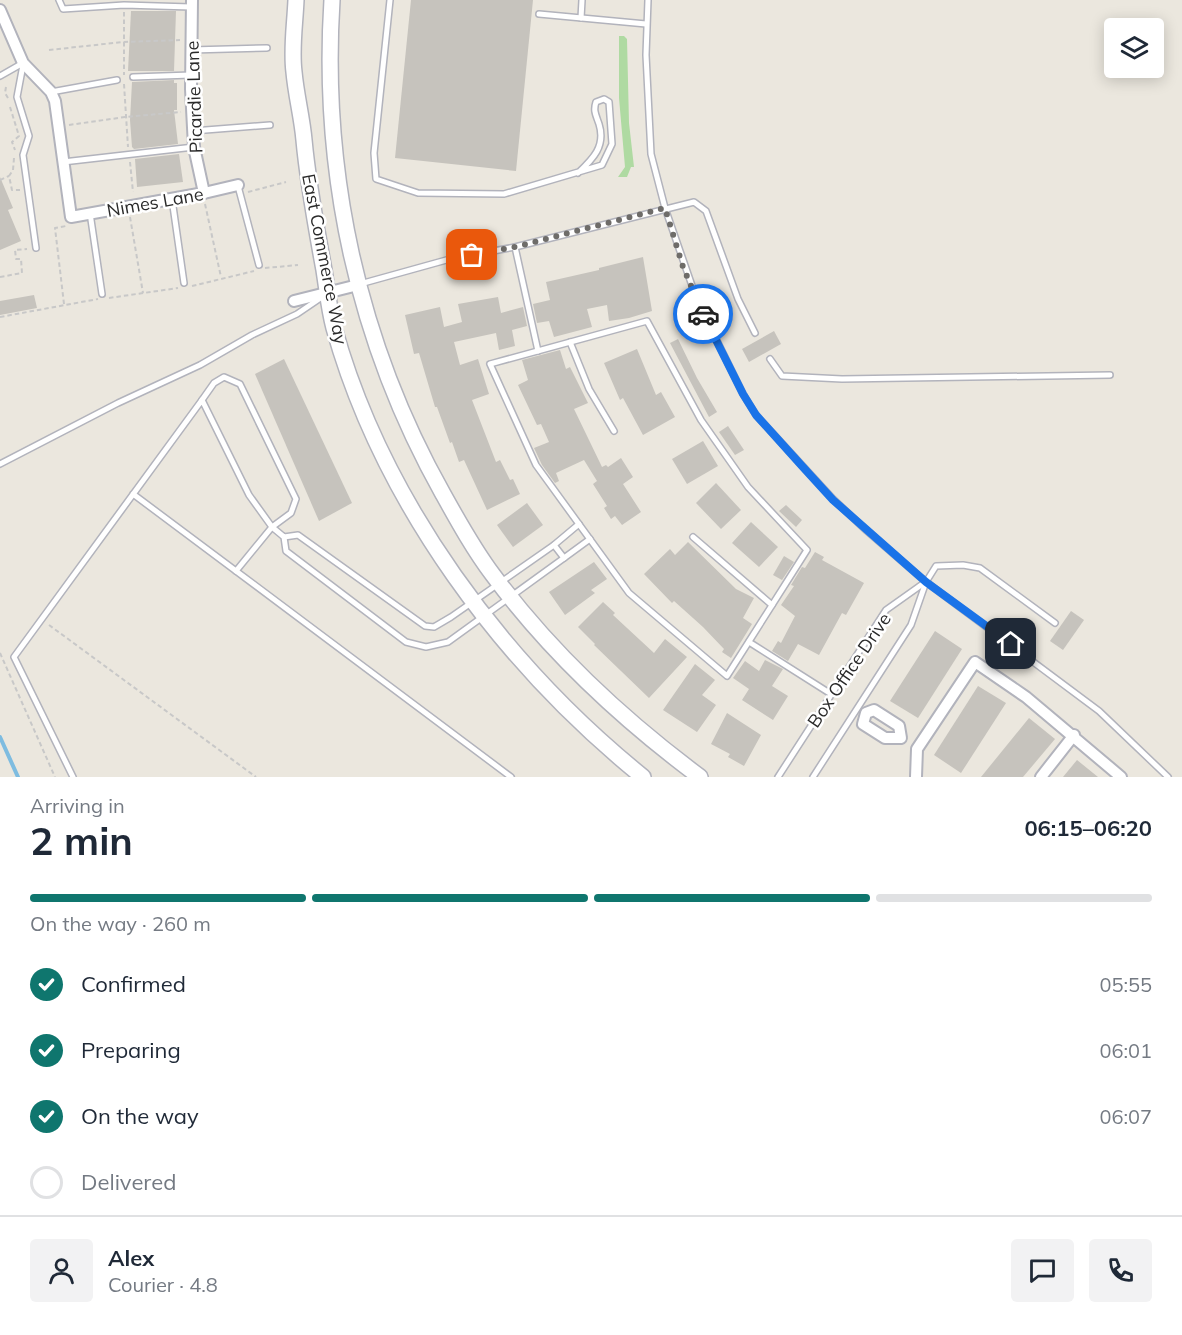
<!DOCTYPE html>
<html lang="en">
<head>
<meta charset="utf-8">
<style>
	:root { --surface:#fff; --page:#f2f2f3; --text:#1f2937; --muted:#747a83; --line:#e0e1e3; --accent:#0f766e }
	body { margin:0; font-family:Mulish,sans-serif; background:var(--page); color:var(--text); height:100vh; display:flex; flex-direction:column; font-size:22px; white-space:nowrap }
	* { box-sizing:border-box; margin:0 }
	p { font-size:20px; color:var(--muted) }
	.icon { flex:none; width:33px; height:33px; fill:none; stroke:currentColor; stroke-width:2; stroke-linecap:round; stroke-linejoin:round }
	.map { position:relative; height:777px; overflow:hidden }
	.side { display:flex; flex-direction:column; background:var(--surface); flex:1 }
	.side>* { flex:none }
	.controls { position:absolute; left:1104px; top:18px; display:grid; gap:12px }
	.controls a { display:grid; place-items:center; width:60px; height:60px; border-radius:6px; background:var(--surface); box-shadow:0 3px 15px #0003; font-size:30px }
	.pin { position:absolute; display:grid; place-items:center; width:51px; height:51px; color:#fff; margin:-26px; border-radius:12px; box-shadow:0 3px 9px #0006 }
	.courier { position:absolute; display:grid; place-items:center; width:60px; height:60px; margin:-30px; border:4px solid #1a73e8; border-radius:50%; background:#fff; color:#222; box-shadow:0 2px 8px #0007 }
	.summary em { font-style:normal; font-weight:700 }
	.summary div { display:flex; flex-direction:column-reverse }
	.summary { display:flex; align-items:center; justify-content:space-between; height:102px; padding:0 30px }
	h1 { font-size:39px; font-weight:700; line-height:45px }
	.bar { display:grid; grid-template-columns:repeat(4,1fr); gap:9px 6px; align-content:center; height:72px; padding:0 30px }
	.bar i { height:8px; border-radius:4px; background:var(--line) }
	.bar .on { background:var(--accent) }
	.bar p { grid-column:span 4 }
	.line { display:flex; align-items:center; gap:15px; padding:0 30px; border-top:2px solid var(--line) }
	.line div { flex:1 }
	.round { display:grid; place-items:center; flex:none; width:63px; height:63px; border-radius:6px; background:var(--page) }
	ol { padding:0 30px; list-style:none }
	li { display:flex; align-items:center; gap:18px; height:66px }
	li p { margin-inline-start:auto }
	li .icon { padding:6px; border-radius:50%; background:var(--accent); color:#fff; stroke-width:4 }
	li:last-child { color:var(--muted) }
	li i { width:33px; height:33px; border:3px solid var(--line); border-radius:50% }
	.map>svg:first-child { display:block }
	.green { fill:#afdaa2 }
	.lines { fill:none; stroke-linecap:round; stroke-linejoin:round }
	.stream { stroke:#7ebce0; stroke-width:4 }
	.building { fill:#c6c3bd }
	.lane-casing { stroke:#b2b3bc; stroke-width:8 }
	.street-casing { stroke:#b2b3bc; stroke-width:14 }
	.secondary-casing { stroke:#b2b3bc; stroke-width:18 }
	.path { stroke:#c8c8c8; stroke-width:2; stroke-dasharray:4.5 3; stroke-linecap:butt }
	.lane { stroke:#fff; stroke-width:5 }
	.street { stroke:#fff; stroke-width:10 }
	.secondary { stroke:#fff; stroke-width:15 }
	.done { stroke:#6e6c69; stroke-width:6; stroke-dasharray:0 10.8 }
	.route { stroke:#1a73e8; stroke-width:8 }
	.labels { text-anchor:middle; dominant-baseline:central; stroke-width:5; stroke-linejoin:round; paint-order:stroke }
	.street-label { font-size:18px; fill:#2a2a2a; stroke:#fff }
</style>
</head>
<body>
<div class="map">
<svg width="1182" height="777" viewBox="0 0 1182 777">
	<rect width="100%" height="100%" fill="#ebe7de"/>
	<!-- green -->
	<polygon class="green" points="619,36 624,36 627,39 629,123 634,167 631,167 627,177 618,177 625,167 619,98"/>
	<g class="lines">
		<!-- stream -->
		<polyline class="stream" points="0,737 18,777"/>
	</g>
	<!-- building -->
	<g class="building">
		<polygon points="411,0 533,0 516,171 395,158"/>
		<polygon points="131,11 176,11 174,71 128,71"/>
		<polygon points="174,80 174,83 177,83 177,110 174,110 178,144 134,149 132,147 130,120 132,82"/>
		<polygon points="179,154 183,182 137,187 135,159"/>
		<polygon points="0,177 13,208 8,210 21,241 0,250"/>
		<polygon points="643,257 652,311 629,318 609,321 607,305 587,309 592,327 554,337 549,321 537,323 533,304 550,300 546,282 599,270 599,268"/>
		<polygon points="34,295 37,308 0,315 0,301"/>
		<polygon points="498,297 501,313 523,307 527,326 512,330 515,346 499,350 496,333 454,342 460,365 478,359 489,394 472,400 496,462 500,460 510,480 513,479 520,494 487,510 464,460 459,462 452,442 450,443 437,407 435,407 419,353 414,354 405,315 440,307 444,327 462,322 458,304"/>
		<polygon points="774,331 781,344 749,362 742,349"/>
		<polygon points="678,339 697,378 717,412 709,417 670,343"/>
		<polygon points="637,349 656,395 661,392 675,417 643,435 623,398 620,400 604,363"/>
		<polygon points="560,350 566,369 570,367 588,403 574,409 602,467 606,465 608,467 621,458 633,477 623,484 641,512 622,525 615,516 611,519 604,508 607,506 593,484 597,481 584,460 556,473 559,481 555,483 542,465 534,448 549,442 541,424 537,425 518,385 528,380 522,360"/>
		<polygon points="284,359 352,503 319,521 255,374"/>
		<polygon points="728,426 744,450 735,455 719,432"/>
		<polygon points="703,441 718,466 687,484 672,459"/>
		<polygon points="716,483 741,510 721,529 696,503"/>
		<polygon points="527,503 543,525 513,547 497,525"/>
		<polygon points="786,505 802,520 796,527 779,511"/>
		<polygon points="751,522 778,547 759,567 732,543"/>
		<polygon points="688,542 736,589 754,598 743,618 752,624 731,658 722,652 724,649 703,627 674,601 672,603 644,574 670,549 675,555"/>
		<polygon points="815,552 824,557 822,560 864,583 846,615 842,613 819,655 798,644 788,661 772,651 778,641 781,643 795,616 781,605 794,586 791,585 802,567 805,568"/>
		<polygon points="784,556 794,562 782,580 773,575"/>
		<polygon points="594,562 607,579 591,590 595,593 565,615 549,592"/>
		<polygon points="603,602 615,613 613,615 654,653 665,639 687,657 649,698 594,645 595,644 578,627"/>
		<polygon points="1071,611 1084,620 1063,650 1050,641"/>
		<polygon points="935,631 962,649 918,718 890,701"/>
		<polygon points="765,660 783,669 772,686 788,696 773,720 742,700 749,689 733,678 745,661 759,671"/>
		<polygon points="695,664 715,680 702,695 716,705 697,732 663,710"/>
		<polygon points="978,686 1006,703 961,773 934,755"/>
		<polygon points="727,713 761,735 744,766 728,757 730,754 711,744"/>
		<polygon points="1029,718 1055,739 1023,777 981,777"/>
		<polygon points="1077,760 1098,777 1063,777"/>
	</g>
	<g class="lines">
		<defs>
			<g id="lane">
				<polyline points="59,0 63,9 124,5 191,7"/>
				<path d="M390 0 374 153 376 179 418 193 504 194 602 165 612 144 609 102 604 99 596 102C593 111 596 115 599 124 606 146 593 159 578 173"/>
				<polyline points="648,0 646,55 651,154 665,208 697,300 743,394 756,415 833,499 867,531 926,582 1099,711 1168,777"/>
				<polyline points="539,14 646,24"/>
				<polyline points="581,18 582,0"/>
				<polyline points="191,50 267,48"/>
				<polyline points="23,65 17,97 29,136 23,155 36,248"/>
				<polyline points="0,76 23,63"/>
				<polyline points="133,77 191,75"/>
				<polyline points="51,92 117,80"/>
				<polyline points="193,131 270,125"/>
				<polyline points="63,162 194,147"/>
				<polyline points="238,186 259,265"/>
				<polyline points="172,199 184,283"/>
				<polyline points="90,213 102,294"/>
				<polyline points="515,247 538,351"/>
				<polyline points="360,284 450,259 515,247 694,202 706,211 738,299 755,333"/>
				<polygon points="647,321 701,420 748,487 807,550 727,676 629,593 536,465 490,364"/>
				<polyline points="570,342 589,389 614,431"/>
				<polyline points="770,359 782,376 842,379 1110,375"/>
				<polyline points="202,400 214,383 224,377 240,384 296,499 291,513 272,527 284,537 286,551 406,642 426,647 448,642 564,558 554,545 451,617 434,627 425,626 298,535 284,537"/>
				<polyline points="0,464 118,403 200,365 252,335 297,314 322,297"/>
				<polyline points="693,537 772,605"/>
				<polyline points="554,545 579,524"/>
				<polyline points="564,558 590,539"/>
				<polyline points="236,571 511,777"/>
				<polyline points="749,642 831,694"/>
				<polyline points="73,777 14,657 202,400 249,495 272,527 236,571 133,494"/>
				<polyline points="778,777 886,610 924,583"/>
				<polyline points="813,777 911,625 926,582 936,566 963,565 980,568 1055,623"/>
			</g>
			<g id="street">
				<polyline points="192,0 191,89 194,147 204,193"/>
				<polyline points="0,10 23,63 51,92 55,101 71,217 204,193 238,185"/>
				<polyline points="294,301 358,285"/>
				<polygon points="874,710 899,726 901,738 885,738 863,724 866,713"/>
				<polyline points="916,777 917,749 975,662 1026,697 1121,777"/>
				<polyline points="1041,777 1074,735"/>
			</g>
			<g id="secondary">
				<path d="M296 0C295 24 291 49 294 72 296 95 302 117 304 140 308 184 316 226 324 270 327 289 329 309 334 328 383 503 503 664 643 777"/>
				<path d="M332 0C321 172 358 343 443 494 458 521 474 550 493 575 551 653 622 719 700 777"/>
			</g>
		</defs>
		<!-- lane casing -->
		<use href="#lane" class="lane-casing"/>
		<!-- street casing -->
		<use href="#street" class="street-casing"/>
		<!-- secondary casing -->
		<use href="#secondary" class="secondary-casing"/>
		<!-- path -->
		<g class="path">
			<polyline points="124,12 124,75"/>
			<polyline points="49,50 123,42 180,40"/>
			<polyline points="124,84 128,147"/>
			<polyline points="6,87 5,93 8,98"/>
			<polyline points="10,107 19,136 12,142 15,150"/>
			<polyline points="69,125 125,117 181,112"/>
			<polyline points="14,158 13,170 9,176 12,190 20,190"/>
			<polyline points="130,162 133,192"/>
			<polyline points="0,180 9,176"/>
			<polyline points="248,192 286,182"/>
			<polyline points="205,204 221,277"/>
			<polyline points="130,217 143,293"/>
			<polyline points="265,268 298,265"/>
			<polyline points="0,277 22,273 21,259 16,259 15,250 27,249"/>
			<polyline points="192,286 254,271"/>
			<polyline points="109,298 178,288"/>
			<polyline points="64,304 55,228 66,226"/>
			<polyline points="0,317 98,299"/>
			<polyline points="49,625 256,777"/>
			<polyline points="0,653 55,777"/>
		</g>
		<!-- lane -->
		<use href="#lane" class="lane"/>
		<!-- street -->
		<use href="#street" class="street"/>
		<!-- secondary -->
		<use href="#secondary" class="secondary"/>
	</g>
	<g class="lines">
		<!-- done -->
		<polyline class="done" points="472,255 515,247 665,208 683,267 703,314"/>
		<!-- route -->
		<polyline class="route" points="703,314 743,394 756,415 802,466 833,500 926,582 1011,644"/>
	</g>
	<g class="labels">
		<!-- street labels -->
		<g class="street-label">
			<text transform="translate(194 97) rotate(-92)">Picardie Lane</text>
			<text transform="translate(155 202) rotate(-10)">Nimes Lane</text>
			<text transform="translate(325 259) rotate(79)">East Commerce Way</text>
			<text transform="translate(849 670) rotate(-56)">Box Office Drive</text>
		</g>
	</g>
</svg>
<div class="controls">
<a><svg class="icon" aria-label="layers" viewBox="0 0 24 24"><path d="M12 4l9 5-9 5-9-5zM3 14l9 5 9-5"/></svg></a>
</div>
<div class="pin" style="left:472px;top:255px;background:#ea580c"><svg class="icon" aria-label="bag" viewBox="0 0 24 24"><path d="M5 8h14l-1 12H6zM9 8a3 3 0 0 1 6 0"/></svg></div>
<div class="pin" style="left:1011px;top:644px;background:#1f2937"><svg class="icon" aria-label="home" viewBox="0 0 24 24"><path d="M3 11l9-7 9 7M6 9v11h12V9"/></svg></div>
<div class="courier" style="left:703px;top:314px"><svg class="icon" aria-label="car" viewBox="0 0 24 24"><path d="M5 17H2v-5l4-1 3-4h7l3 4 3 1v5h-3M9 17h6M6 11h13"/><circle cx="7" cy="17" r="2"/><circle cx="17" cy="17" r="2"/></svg></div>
</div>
<section class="side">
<div class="summary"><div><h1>2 min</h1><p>Arriving in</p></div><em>06:15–06:20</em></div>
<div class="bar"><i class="on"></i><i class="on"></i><i class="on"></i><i></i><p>On the way · 260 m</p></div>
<ol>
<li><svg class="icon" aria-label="check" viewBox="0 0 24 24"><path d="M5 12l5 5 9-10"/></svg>Confirmed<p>05:55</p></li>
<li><svg class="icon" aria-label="check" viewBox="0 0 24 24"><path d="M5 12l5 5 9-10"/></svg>Preparing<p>06:01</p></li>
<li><svg class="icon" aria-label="check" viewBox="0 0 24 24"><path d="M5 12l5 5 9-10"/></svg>On the way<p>06:07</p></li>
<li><i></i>Delivered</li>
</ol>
<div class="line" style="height:108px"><a class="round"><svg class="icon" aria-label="person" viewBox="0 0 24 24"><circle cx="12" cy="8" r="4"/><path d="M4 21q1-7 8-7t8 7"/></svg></a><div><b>Alex</b><p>Courier · 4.8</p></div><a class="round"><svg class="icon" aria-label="chat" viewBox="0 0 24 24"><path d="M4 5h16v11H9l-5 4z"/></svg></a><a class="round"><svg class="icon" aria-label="phone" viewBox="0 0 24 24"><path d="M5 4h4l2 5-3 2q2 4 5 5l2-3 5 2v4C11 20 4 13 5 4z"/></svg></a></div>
</section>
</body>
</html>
